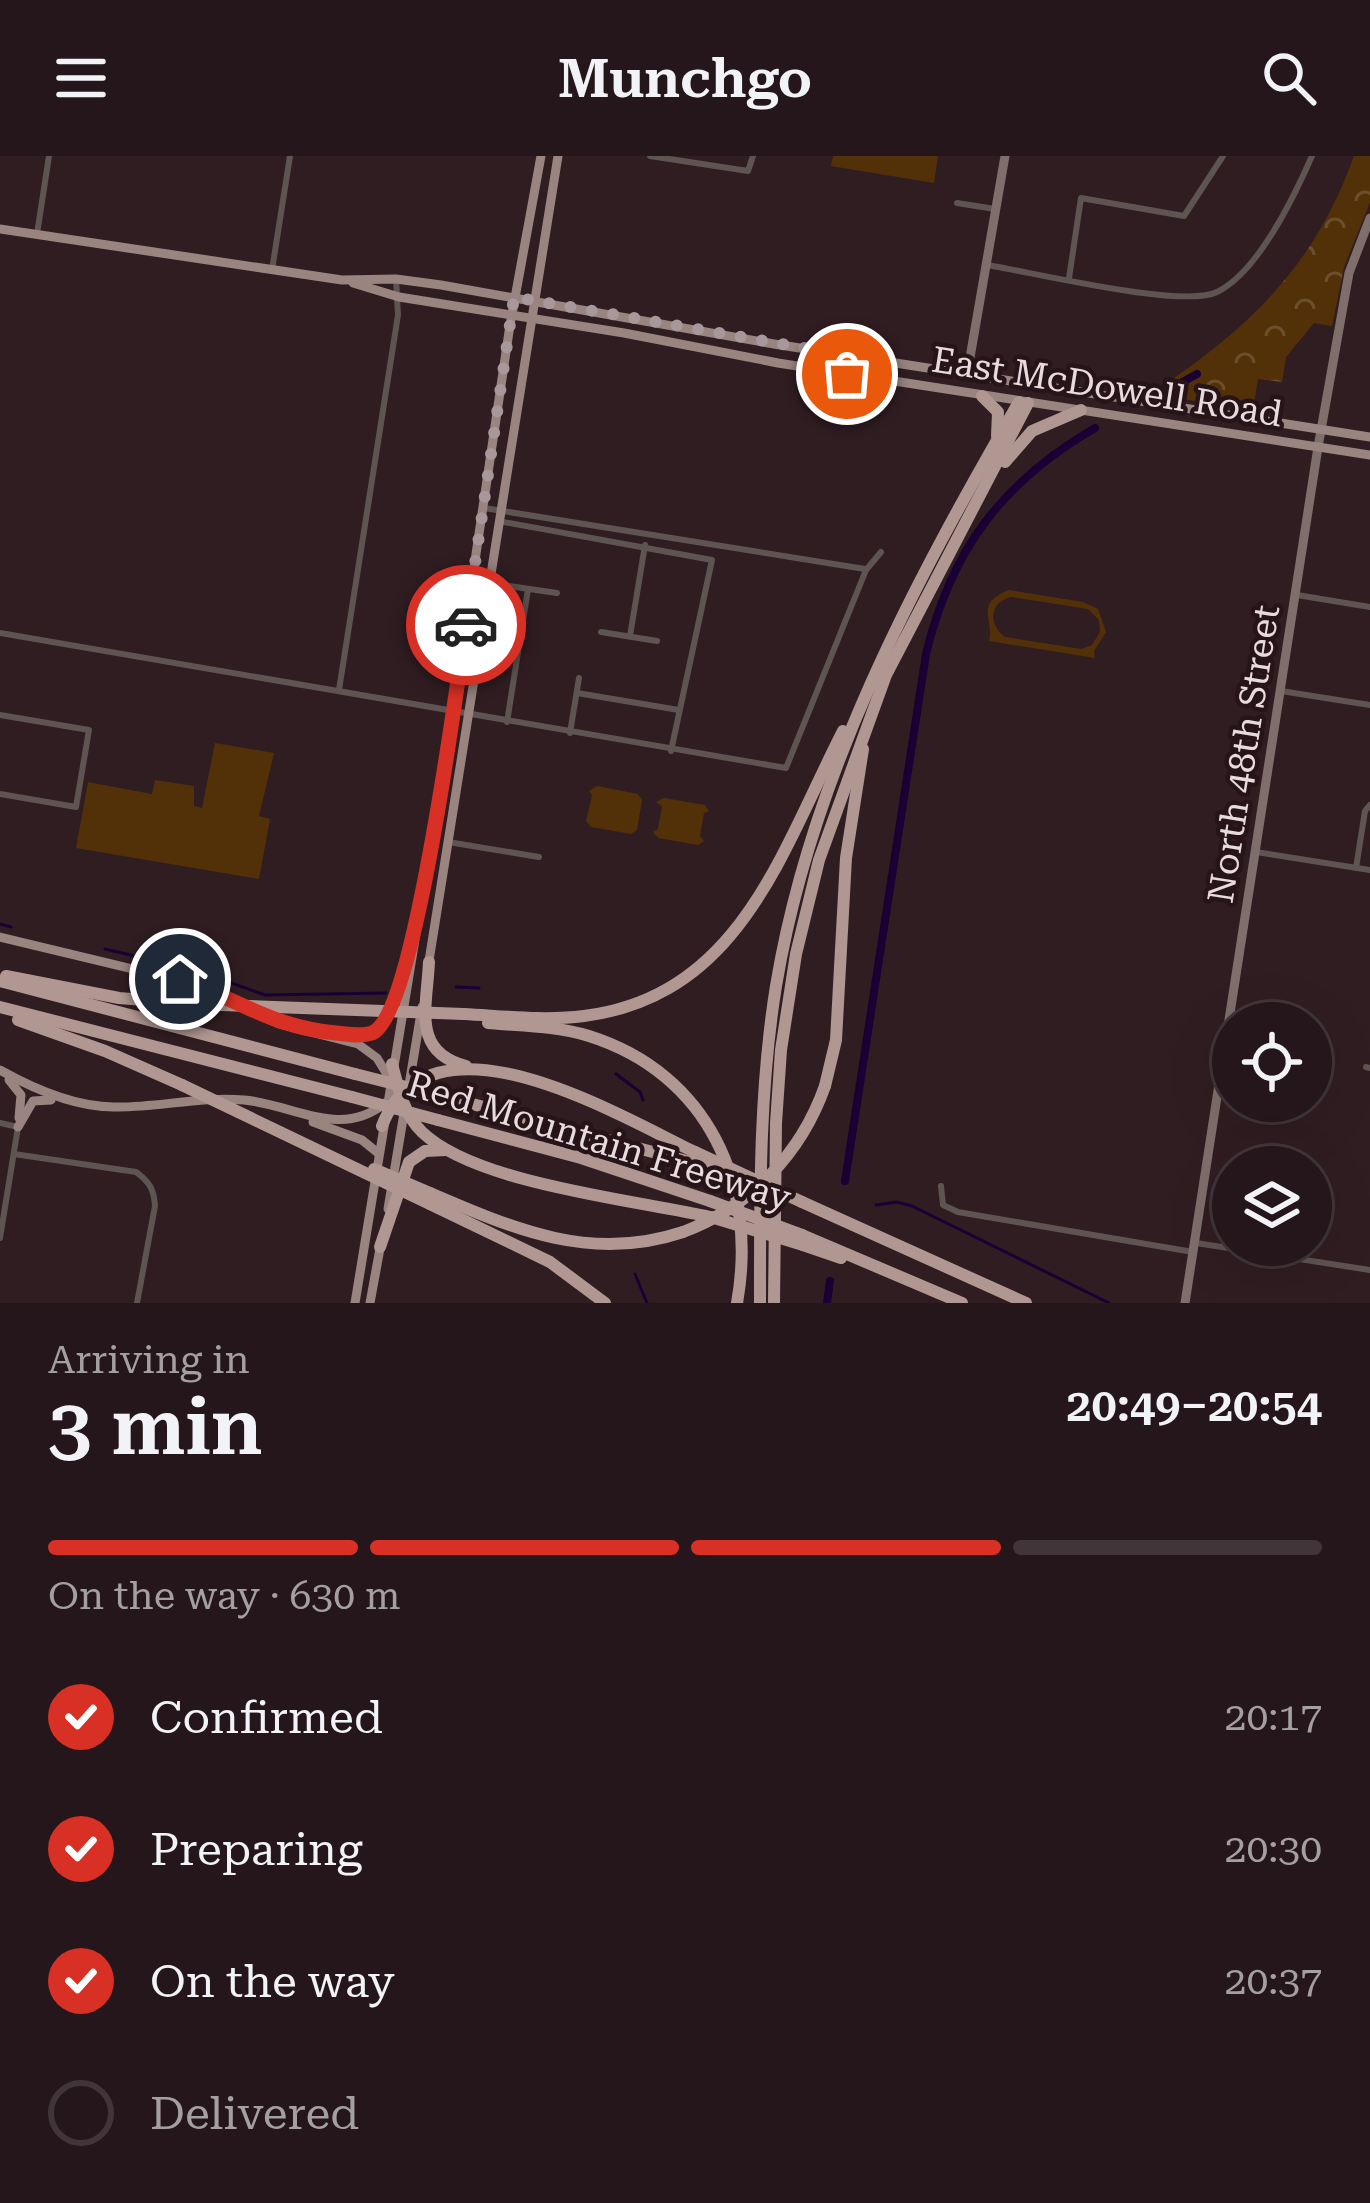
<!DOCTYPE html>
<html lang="en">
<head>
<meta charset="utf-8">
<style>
	:root { --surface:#24161a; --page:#302327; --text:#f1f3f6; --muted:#a39fa2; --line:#413539; --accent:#d93025 }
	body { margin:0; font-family:"Roboto Serif",serif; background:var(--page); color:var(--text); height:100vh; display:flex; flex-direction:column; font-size:45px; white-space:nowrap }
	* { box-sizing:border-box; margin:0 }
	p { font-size:39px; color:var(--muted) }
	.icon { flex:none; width:66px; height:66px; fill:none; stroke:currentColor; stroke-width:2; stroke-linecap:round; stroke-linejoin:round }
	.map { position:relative; height:1147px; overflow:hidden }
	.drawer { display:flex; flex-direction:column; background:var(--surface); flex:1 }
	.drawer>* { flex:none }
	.controls { position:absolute; left:1212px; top:846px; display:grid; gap:24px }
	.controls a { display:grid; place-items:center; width:120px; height:120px; border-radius:50%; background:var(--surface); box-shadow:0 12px 48px #0002,0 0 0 3px var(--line); font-size:60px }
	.pin { position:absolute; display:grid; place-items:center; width:102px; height:102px; color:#fff; margin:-51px; border:6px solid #fff; border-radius:50%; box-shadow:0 3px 12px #0007 }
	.courier { position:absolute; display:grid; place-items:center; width:120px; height:120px; margin:-60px; border:9px solid #d93025; border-radius:50%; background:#fff; color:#222; box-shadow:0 3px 15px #0007 }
	.summary em { font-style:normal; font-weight:600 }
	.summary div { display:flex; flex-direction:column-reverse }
	.summary { display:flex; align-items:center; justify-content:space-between; height:204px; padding:0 48px }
	h1 { font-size:78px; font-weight:600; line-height:90px }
	.bar { display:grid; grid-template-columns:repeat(4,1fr); gap:18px 12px; align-content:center; height:144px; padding:0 48px }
	.bar i { height:15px; border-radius:9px; background:var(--line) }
	.bar .on { background:var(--accent) }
	.bar p { grid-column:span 4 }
	ol { padding:0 48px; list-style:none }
	li { display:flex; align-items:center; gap:36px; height:132px }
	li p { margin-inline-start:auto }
	li .icon { padding:12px; border-radius:50%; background:var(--accent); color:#fff; stroke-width:4 }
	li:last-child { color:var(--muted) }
	li i { width:66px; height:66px; border:6px solid var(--line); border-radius:50% }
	header { display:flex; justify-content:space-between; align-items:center; height:156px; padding:0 48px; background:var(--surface); font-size:54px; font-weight:600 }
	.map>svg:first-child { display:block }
	.green { fill:#523108; fill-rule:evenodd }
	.forest { fill:url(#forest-crowns) }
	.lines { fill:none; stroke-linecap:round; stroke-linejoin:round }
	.stream { stroke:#180034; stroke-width:3 }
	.canal { stroke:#180034; stroke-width:8 }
	.street { stroke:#5e5452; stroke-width:6 }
	.secondary { stroke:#7f6f6c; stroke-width:9 }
	.primary { stroke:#99847f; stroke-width:9 }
	.highway { stroke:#b09791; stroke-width:12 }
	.highway-bridge { stroke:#b09791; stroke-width:12 }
	.done { stroke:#a8989c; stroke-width:12; stroke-dasharray:0 21.6 }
	.route { stroke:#d93025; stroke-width:15 }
	.labels { text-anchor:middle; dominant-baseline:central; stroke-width:9; stroke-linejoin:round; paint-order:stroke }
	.street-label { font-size:36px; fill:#e8dbde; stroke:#261419 }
</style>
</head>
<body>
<header><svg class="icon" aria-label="menu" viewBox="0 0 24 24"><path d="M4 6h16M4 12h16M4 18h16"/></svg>Munchgo<svg class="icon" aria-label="search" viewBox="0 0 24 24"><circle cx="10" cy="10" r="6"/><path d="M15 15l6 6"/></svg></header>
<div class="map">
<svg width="1370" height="1147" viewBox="0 0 1370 1147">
	<defs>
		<pattern id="forest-crowns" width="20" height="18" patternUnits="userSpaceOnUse" patternTransform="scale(3)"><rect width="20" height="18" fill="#523108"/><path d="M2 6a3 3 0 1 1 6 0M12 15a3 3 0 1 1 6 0" fill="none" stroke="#6b4e2c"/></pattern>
	</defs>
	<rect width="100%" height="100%" fill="#301d22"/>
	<!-- green -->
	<g class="green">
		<polygon points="833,0 938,0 934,27 831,10"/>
		<path d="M1009 434 1083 446 1098 453 1106 476 1094 495 1095 502 989 485C995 464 973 448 1009 434ZM1011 441 1088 453 1099 464 1100 476 1092 489 1081 493 1005 481C988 469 989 446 1011 441Z"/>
		<polygon points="215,587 274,597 259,660 270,663 259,723 76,692 88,626 152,638 155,624 194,630 194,650 202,652"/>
		<polygon points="597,630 638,638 642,644 637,674 631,678 591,671 586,665 592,639 589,635"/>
		<polygon points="664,642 705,649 709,655 704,657 700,680 704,685 698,689 658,682 653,676 658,673 662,650 656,646"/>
	</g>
	<!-- forest -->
	<path class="forest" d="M1354 0H1370V46L1344 111 1332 170 1314 167 1286 201 1282 226 1258 223 1253 254 1170 241 1167 227C1256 166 1317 104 1354 0Z"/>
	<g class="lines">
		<!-- stream -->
		<g class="stream">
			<polyline points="0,768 11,771"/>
			<polyline points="105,793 198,815 265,839 386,837"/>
			<polyline points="456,831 479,832"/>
			<polyline points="616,918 640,936 643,944"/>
			<polyline points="876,1049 897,1046 912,1050 1109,1147"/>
			<polyline points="635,1118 647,1147"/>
		</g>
		<!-- canal -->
		<g class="canal">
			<polyline points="1170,233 1197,218"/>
			<path d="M845 1025 926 498C951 394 1002 326 1095 272"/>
			<polyline points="827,1147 830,1125"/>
		</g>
		<!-- street -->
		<g class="street">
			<polyline points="650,0 748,15 753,0"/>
			<polyline points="957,47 995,53"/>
			<polyline points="37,78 49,0"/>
			<path d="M987 109C1031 116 1183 153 1217 136 1258 116 1294 41 1312 0"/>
			<polyline points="272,114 290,0"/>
			<polyline points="1069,122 1081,42 1184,60 1223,0"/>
			<polyline points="484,352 865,413"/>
			<polyline points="498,365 712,404 671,595"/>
			<polyline points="488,427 557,437"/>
			<polyline points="1297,439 1370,451"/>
			<polyline points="601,476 657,485"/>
			<polyline points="0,477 786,612 866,414 881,396"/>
			<polyline points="630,480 645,389"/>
			<polyline points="339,534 398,159 396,123"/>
			<polyline points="1281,535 1370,549"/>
			<polyline points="577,537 679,554"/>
			<polyline points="0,559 89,574 76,651 0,638"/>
			<polyline points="507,566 528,433"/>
			<polyline points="570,577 579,522"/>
			<polyline points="448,686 539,701"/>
			<polyline points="1256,696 1370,714"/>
			<polyline points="1356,712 1365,655 1370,649"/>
			<polyline points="1366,911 1370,912"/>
			<polyline points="0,967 18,971 0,1082"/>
			<path d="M14 998 136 1016C150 1026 154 1034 155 1050L137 1147"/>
			<polyline points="941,1030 943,1049 958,1056 1193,1096"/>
			<polyline points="1196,1087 1370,1114"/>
		</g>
		<!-- secondary -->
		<g class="secondary">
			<polyline points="967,219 1005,0"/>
			<polyline points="1185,1147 1318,291 1349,117 1370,62"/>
		</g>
		<!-- primary -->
		<g class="primary">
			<polyline points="0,73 342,124 396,123 441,129 774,188 1370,281"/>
			<polyline points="353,127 399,141 624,177 778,207 1370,299"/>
			<polyline points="0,781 191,827 279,868 358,888 377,902 388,920"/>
			<polyline points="428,811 558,0"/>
			<path d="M343 878C377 881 388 867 399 837"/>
			<path d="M0 914C34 933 74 951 114 951 157 952 200 940 244 944 293 948 340 984 385 947"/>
			<polyline points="9,924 21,939 19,962"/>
			<polyline points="408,935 422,851"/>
			<polyline points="313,966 362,984 378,997"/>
			<polyline points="18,971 33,945 51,944"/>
			<polyline points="388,1053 405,951"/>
			<polyline points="355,1147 453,553 510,169 541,0"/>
			<polyline points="370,1147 381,1087"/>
		</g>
		<!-- highway -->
		<g class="highway">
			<polyline points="982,240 998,256 997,280"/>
			<polyline points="1005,306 1032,275 1081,254"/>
			<path d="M429 806C427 851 411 896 466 910"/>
			<polyline points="6,820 119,842 194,848"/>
			<polyline points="0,825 355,918"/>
			<polyline points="0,851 352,941"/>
			<path d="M464 858C503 860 544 865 584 860 740 840 781 696 843 575"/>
			<polyline points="18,864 105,895 182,929"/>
			<path d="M488 867C522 870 557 870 589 880 709 918 758 1030 737 1147"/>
			<path d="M392 908C398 931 404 959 422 976 476 1028 635 1044 710 1061"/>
			<polyline points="825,930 836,884 846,702 863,593"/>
			<polyline points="442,940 694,1007"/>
			<polyline points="438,964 581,1002 710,1045"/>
			<path d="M382 970C430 845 619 960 695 996"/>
			<path d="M430 1037C514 1073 591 1107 683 1076"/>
			<polyline points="802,1046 1026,1147"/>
			<polyline points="430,1048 550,1106 605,1147"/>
			<polyline points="802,1079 962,1147"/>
			<polyline points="803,1089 841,1102"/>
			<polyline points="380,1091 409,1006 425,995 446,994"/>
			<path d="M760 1147C760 1041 759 935 776 830 811 619 913 429 1019 246"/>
			<polyline points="774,1147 776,967 781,894 796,798 819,704 886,519 1028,247"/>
		</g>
		<!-- highway-bridge -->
		<g class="highway-bridge">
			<polyline points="194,848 464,858"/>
			<polyline points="355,918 442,940"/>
			<polyline points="182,929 430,1048"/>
			<polyline points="352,941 438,964"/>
			<polyline points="695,996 802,1046"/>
			<polyline points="694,1007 734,1020"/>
			<polyline points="374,1013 430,1037"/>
			<polyline points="710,1045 802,1079"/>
			<polyline points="711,1061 803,1089"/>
			<path d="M683 1076C750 1051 801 998 825 930"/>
		</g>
	</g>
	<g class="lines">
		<!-- done -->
		<polyline class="done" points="466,469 514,141 839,198 847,218"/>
		<!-- route -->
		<path class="route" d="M180 823C238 843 271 871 336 877 347 878 361 881 372 877 415 860 457 527 466 469"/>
	</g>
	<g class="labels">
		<!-- street labels -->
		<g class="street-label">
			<text transform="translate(1107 231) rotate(9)">East McDowell Road</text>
			<text transform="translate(1244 598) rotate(-81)">North 48th Street</text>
			<text transform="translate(599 985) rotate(17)">Red Mountain Freeway</text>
		</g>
	</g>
</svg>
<div class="controls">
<a><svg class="icon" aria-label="locate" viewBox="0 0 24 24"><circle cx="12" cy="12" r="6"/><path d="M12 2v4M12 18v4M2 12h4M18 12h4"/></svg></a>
<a><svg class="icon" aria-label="layers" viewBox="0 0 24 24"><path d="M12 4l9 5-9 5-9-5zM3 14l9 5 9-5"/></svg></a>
</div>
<div class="pin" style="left:847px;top:218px;background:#ea580c"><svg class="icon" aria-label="bag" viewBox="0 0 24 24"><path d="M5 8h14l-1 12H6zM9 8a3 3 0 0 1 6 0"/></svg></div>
<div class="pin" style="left:180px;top:823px;background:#1f2937"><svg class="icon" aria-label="home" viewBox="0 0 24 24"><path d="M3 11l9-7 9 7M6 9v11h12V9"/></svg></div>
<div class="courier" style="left:466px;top:469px"><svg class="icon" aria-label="car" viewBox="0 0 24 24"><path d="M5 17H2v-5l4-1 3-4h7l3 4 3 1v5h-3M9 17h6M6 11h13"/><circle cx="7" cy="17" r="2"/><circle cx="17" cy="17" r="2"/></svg></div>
</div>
<section class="drawer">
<div class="summary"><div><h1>3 min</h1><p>Arriving in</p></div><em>20:49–20:54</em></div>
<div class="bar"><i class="on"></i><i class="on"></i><i class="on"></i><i></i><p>On the way · 630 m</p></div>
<ol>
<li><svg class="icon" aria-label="check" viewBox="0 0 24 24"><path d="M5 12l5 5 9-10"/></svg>Confirmed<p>20:17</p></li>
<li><svg class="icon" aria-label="check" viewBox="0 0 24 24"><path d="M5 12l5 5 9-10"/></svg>Preparing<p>20:30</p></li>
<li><svg class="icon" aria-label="check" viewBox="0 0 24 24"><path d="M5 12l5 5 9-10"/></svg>On the way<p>20:37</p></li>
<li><i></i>Delivered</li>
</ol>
</section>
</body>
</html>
